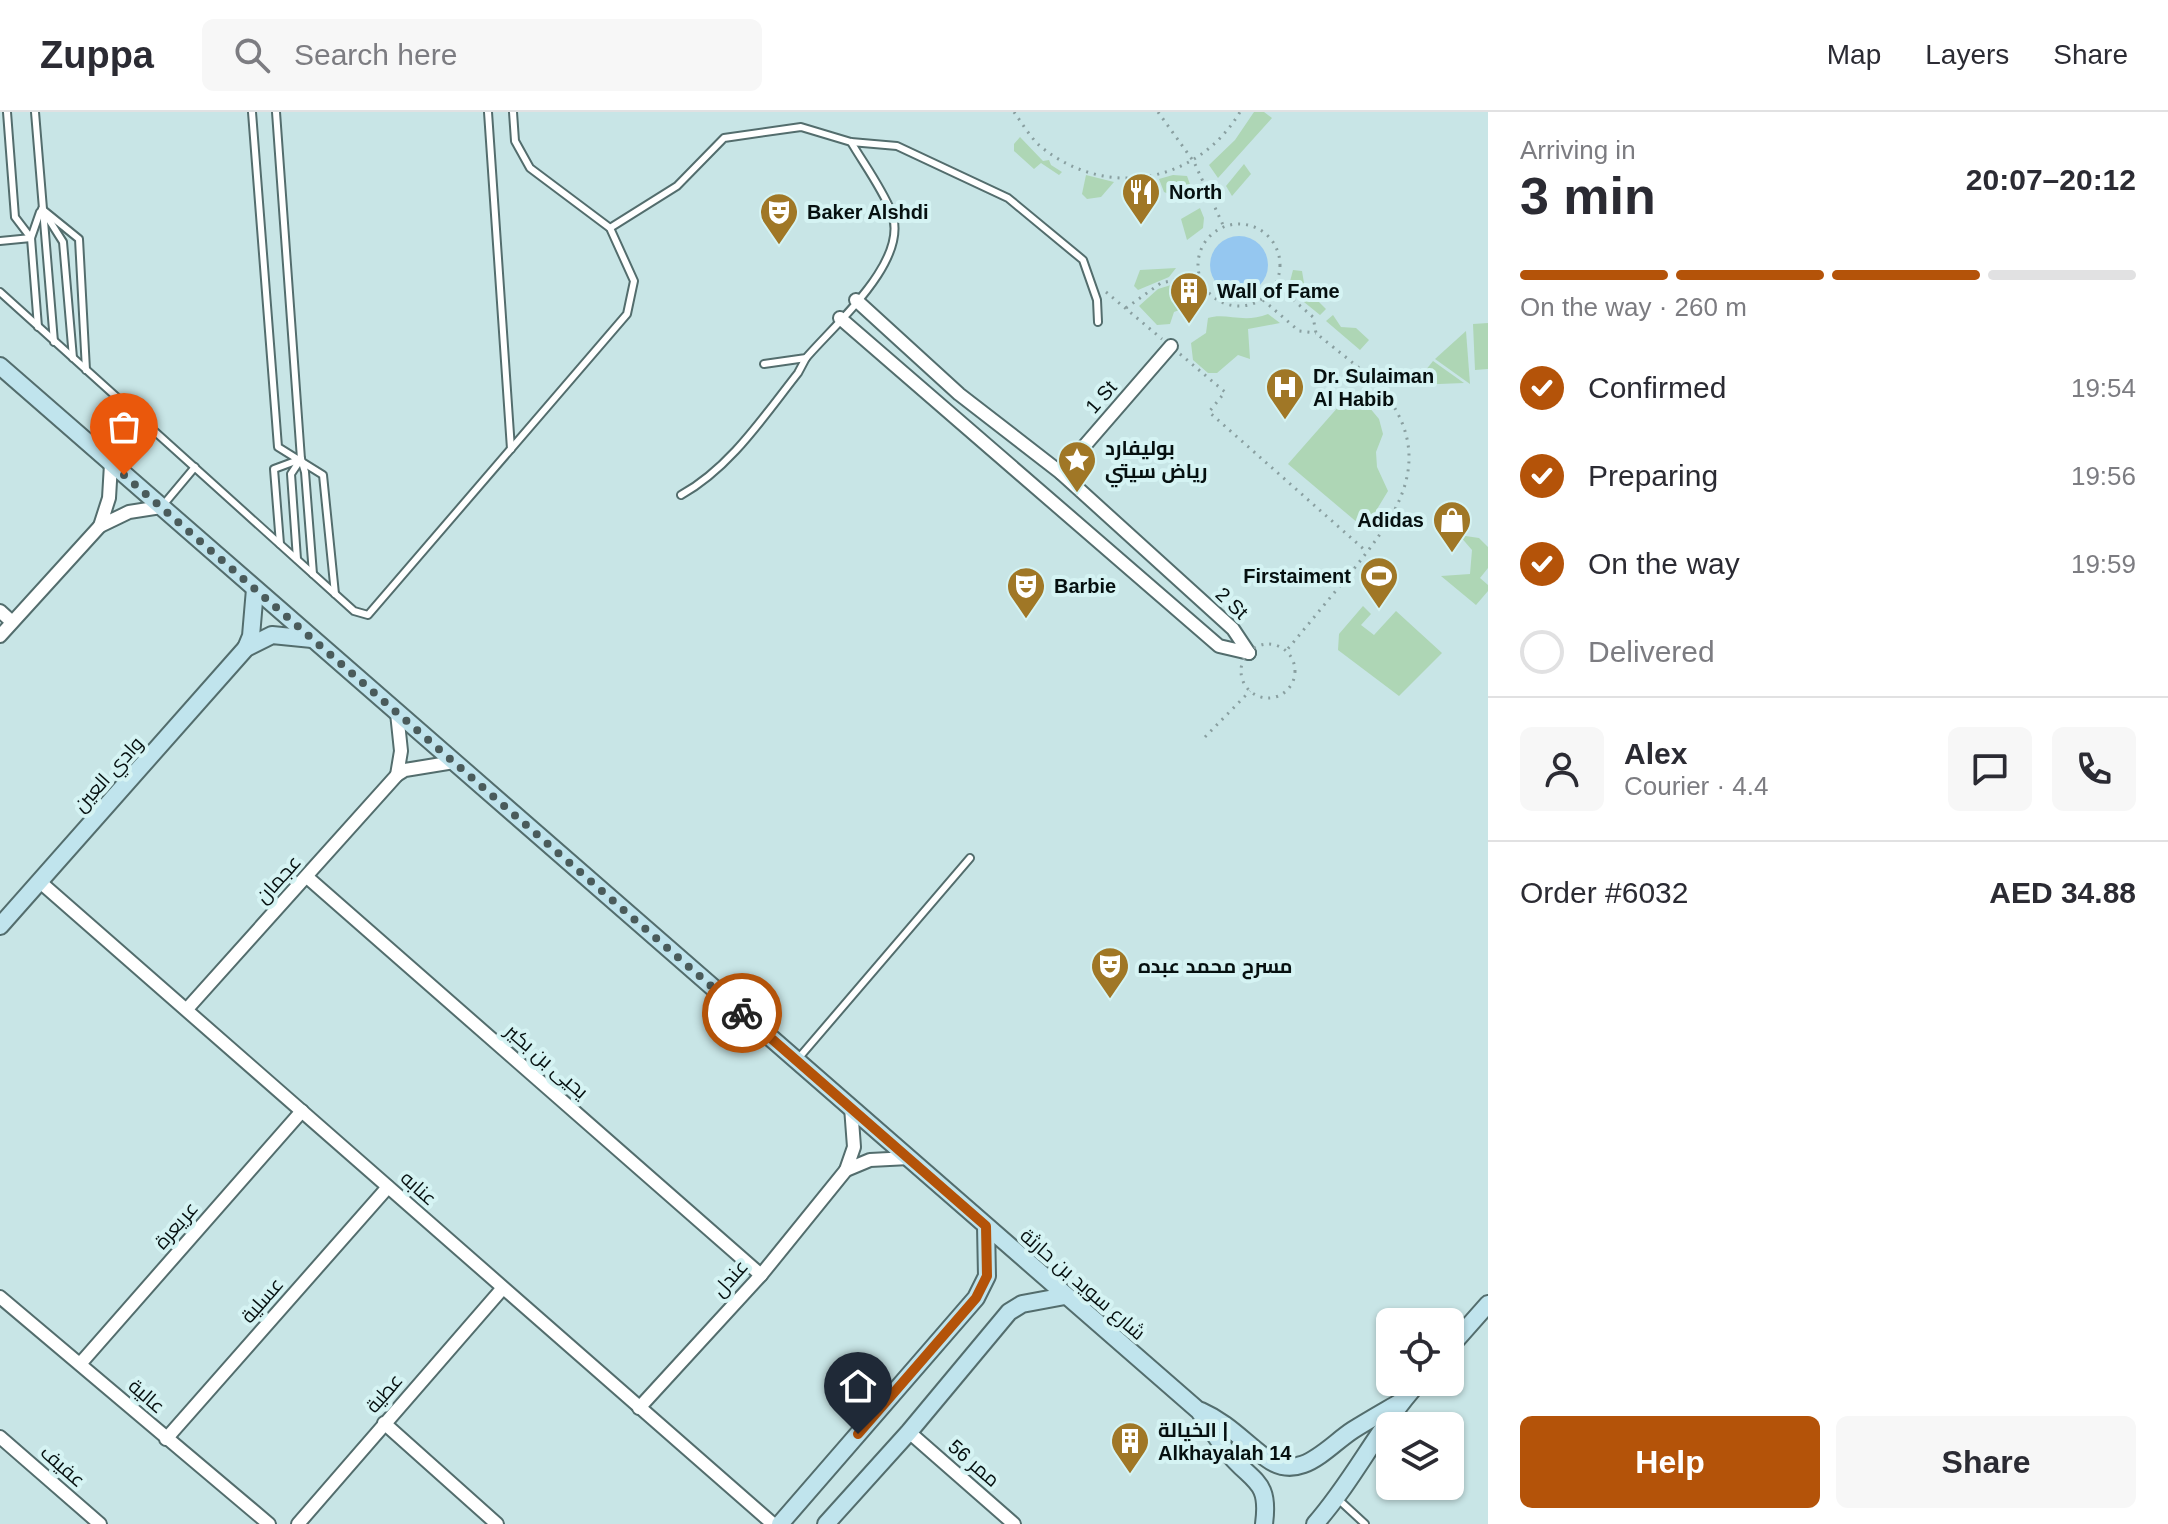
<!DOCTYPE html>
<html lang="en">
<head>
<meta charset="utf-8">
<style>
	:root { --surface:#fff; --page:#f7f7f7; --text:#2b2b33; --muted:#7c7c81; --line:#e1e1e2; --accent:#b45309 }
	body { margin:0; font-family:Arial,Cairo,sans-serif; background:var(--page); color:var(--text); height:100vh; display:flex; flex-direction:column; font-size:30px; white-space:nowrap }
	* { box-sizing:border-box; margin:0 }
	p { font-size:26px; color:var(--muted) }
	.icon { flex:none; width:44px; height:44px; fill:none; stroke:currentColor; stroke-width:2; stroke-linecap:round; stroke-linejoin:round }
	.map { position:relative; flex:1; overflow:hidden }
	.panel { display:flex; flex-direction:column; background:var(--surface); width:680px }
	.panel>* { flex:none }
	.tools { position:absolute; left:1376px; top:1196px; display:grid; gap:16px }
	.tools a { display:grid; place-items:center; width:88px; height:88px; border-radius:12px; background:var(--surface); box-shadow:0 2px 6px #0004; font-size:40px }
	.pin { position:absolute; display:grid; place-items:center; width:68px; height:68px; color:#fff; margin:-82px -34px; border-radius:50% 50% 50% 0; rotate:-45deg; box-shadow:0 0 8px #0007 }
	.pin .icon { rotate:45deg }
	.courier { position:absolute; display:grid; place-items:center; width:80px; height:80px; margin:-40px; border:6px solid #b45309; border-radius:50%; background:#fff; color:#222; box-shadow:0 2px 10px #0007 }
	.head em { font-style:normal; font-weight:600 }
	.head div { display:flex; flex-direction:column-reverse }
	.head { display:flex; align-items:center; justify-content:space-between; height:136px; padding:0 32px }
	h1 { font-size:52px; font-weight:600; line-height:60px }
	.bar { display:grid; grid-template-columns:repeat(4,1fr); gap:12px 8px; align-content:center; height:96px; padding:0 32px }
	.bar i { height:10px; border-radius:6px; background:var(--line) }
	.bar .current { background:var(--accent) }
	.bar p { grid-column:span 4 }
	.line { display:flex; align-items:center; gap:20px; padding:0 32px; border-top:2px solid var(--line) }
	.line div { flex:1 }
	.round { display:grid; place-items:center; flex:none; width:84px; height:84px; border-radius:12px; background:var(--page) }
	ol { padding:0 32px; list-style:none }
	li { display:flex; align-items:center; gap:24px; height:88px }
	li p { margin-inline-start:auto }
	li .icon { padding:8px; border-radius:50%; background:var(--accent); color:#fff; stroke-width:4 }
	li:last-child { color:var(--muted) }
	li i { width:44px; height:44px; border:4px solid var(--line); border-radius:50% }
	.primary-button { display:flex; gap:16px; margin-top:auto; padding:16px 32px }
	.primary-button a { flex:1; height:92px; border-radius:12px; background:var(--accent); color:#fff; font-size:32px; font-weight:600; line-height:92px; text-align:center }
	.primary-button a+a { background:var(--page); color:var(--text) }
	header { display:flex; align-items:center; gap:48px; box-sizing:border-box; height:112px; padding:0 40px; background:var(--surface); border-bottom:2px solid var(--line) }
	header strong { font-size:38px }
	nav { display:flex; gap:44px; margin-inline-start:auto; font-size:28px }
	.search { width:560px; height:72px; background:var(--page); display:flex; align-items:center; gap:20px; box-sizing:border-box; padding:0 28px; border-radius:12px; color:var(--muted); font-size:30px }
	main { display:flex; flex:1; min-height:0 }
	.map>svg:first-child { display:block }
	.green { fill:#aed6b5 }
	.water { fill:#95c7f0 }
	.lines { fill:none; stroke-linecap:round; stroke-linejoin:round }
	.lane-casing { stroke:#536d6d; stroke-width:10 }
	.street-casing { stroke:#536d6d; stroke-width:16 }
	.secondary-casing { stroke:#536d6d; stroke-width:20 }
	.path { stroke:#899fa0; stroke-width:3; stroke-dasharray:2 6; stroke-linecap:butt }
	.lane { stroke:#fff; stroke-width:6 }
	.street { stroke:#fff; stroke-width:12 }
	.secondary { stroke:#c0e4ed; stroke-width:16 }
	.done { stroke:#4a5b5b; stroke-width:8; stroke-dasharray:0 14.4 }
	.route { stroke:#b45309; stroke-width:10 }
	.labels { text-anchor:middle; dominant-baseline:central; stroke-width:8; stroke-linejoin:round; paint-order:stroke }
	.poi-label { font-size:20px; font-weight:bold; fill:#061010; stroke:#d5f3f3; text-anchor:start }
	.street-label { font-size:20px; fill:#061010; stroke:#d5f3f3 }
</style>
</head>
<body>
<header>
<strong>Zuppa</strong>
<div class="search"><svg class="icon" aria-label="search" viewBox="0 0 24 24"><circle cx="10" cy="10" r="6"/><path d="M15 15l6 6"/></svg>Search here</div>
<nav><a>Map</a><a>Layers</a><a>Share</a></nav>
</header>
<main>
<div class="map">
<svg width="1488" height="1412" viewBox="0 0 1488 1412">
	<rect width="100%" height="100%" fill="#c8e5e6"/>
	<!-- green -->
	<g class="green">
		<polygon points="1254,0 1264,0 1272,6 1218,66 1209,53 1235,28"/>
		<polygon points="1020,25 1043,49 1049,48 1051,53 1062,60 1059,63 1041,51 1034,57 1014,39 1014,32"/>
		<polygon points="1244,52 1251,62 1232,84 1226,74"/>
		<polygon points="1086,63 1114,70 1101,85 1087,87 1082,82"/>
		<polygon points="1173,63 1187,64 1195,86 1181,87 1164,80 1159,67"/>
		<polygon points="1200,96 1204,106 1203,116 1187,128 1181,107"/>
		<polygon points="1176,156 1169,165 1138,178 1134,174 1140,158"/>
		<polygon points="1293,158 1302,159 1306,183 1311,182 1326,197 1320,203 1288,177"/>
		<polygon points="1171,173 1190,177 1192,193 1174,200 1170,212 1157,213 1139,194 1158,177"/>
		<path d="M1268 202 1280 211 1248 217 1250 247 1238 243 1217 261H1208L1193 248 1191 231 1206 221 1208 206C1226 200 1243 212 1268 202Z"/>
		<polygon points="1333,203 1341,215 1356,216 1369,228 1360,238 1326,209"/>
		<polygon points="1488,211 1488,257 1475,258 1473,212"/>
		<polygon points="1466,219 1470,272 1435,247"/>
		<polygon points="1433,249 1464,271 1414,273"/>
		<polygon points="1354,277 1379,307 1383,322 1376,340 1377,355 1388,379 1365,417 1288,352"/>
		<polygon points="1459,423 1479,426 1488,435 1488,456 1480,466 1488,473 1488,479 1476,493 1441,464 1470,462 1472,438"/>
		<polygon points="1363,494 1371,502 1361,513 1374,523 1396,499 1442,541 1399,584 1338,538 1339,522"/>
	</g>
	<!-- water -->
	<circle class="water" cx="1239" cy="153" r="29"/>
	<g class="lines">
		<defs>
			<g id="lane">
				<polyline points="7,0 15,105 31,126"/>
				<polyline points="35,0 54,230"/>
				<polyline points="252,0 278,335 323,363 335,482"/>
				<polyline points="276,0 301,347 305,360 313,462"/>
				<polyline points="488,0 511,337"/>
				<polyline points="42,97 79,127 86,258"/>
				<polyline points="46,103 63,130 73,246"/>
				<polyline points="610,116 677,74 724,26 801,15 851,30 897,34 1008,86 1083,148 1097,188 1098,210"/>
				<polyline points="0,129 31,126"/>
				<polyline points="0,180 354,499 368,503 627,202 634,169 610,116 530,56 515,29 513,0"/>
				<polyline points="38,215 31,126 40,100"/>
				<path d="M764 252 806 246C835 212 912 147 891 99 881 75 864 52 851 30"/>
				<path d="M681 383C730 356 764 304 798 261L806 246"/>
				<polyline points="164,392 195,355"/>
				<polyline points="280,432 274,357 301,347"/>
				<polyline points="297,447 291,362 301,347"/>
				<polyline points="797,948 970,746"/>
				<polyline points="1338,1387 1365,1412"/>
			</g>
			<g id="street">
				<polyline points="856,188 959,282 1061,361 1233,517 1249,541"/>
				<polyline points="840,206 1219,534 1249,541"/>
				<polyline points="111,352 109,386 100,414 129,400 161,395"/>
				<polyline points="1061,361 1171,234"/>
				<polyline points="0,499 12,510"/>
				<polyline points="0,524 100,414"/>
				<polyline points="397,601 401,639 397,663 405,658 454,650"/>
				<polyline points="307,765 761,1163"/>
				<polyline points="39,769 773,1412"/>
				<polyline points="187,897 397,663"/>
				<polyline points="851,995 854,1035 846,1058 870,1048 909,1046"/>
				<polyline points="0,1185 269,1412"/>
				<polyline points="80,1252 302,999"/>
				<polyline points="639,1296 761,1163 846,1058"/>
				<polyline points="384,1311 497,1412"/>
				<polyline points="909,1320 1014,1412"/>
				<polyline points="0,1325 100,1412"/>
				<polyline points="166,1327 388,1075"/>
				<polyline points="298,1412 502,1177"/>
			</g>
			<g id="secondary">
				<path d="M0 254 1199 1299C1209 1313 1218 1329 1229 1342 1253 1371 1270 1368 1264 1412"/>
				<polyline points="246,536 251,524 255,477"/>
				<polyline points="0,814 246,536 272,523 312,527"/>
				<polyline points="1450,1235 1488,1192"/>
				<path d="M1201 1299C1228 1311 1243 1329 1266 1346 1300 1372 1328 1334 1353 1318 1369 1308 1385 1299 1402 1289"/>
				<polyline points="780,1412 976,1186 987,1164 986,1114"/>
				<polyline points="826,1412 909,1320 1009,1200 1022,1192 1065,1184"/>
				<path d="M1315 1412C1354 1368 1379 1314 1419 1270"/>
			</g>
		</defs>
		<!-- lane casing -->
		<use href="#lane" class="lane-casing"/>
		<!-- street casing -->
		<use href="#street" class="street-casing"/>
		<!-- secondary casing -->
		<use href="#secondary" class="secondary-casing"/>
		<!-- path -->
		<g class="path">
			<path d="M1014 0C1022 11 1030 25 1040 34 1105 88 1197 72 1240 0"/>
			<polyline points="1158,0 1194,50 1224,115"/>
			<circle cx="1239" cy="153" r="41"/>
			<path d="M1275 172 1313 205 1316 221C1339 241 1371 262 1389 287 1436 355 1391 410 1349 463 1328 488 1307 514 1286 539"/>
			<polyline points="1106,180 1162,227"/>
			<polyline points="1263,188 1299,219 1316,221"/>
			<polyline points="1126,196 1161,171 1199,163"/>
			<polyline points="1180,242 1225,280 1209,300 1367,440"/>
			<circle cx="1268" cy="559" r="27"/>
			<polyline points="1205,625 1250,579"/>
		</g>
		<!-- lane -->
		<use href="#lane" class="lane"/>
		<!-- street -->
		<use href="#street" class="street"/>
		<!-- secondary -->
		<use href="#secondary" class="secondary"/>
	</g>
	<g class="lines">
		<!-- done -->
		<polyline class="done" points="124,363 742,901"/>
		<!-- route -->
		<polyline class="route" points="742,901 986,1114 987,1164 976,1186 858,1322"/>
	</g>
	<!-- icons -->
	<defs>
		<symbol id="restaurant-pin" viewBox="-11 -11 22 30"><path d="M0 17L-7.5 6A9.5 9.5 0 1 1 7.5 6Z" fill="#a07726" stroke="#d5f3f3"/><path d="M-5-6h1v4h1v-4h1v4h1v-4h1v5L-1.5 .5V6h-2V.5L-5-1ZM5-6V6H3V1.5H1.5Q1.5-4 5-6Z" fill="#fff"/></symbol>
		<symbol id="theatre-pin" viewBox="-11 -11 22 30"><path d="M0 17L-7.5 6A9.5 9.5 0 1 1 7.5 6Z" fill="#a07726" stroke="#d5f3f3"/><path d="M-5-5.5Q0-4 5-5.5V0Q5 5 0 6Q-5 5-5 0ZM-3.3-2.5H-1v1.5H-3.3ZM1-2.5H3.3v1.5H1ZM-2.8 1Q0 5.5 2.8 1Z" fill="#fff"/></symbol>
		<symbol id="building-pin" viewBox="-11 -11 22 30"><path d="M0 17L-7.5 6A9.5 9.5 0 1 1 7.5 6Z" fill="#a07726" stroke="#d5f3f3"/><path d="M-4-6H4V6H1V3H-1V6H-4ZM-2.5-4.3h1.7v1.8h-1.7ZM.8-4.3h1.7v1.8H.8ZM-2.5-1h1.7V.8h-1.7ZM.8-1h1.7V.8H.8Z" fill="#fff"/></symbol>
		<symbol id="hospital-pin" viewBox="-11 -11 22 30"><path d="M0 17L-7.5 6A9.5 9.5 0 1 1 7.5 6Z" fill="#a07726" stroke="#d5f3f3"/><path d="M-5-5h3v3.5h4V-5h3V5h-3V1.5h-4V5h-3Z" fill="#fff"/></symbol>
		<symbol id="sight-pin" viewBox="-11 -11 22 30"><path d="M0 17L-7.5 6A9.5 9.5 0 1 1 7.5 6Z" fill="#a07726" stroke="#d5f3f3"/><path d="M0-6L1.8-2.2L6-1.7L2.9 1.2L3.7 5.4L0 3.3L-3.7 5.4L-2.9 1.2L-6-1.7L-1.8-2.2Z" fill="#fff"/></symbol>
		<symbol id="shop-pin" viewBox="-11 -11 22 30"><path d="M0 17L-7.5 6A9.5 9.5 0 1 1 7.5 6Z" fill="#a07726" stroke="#d5f3f3"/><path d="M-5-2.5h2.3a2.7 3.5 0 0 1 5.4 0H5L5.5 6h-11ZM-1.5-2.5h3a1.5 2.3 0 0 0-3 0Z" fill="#fff"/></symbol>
		<symbol id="stadium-pin" viewBox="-11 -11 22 30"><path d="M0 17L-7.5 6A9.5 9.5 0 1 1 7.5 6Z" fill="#a07726" stroke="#d5f3f3"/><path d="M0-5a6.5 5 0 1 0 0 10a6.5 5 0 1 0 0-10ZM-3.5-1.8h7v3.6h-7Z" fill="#fff"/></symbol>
	</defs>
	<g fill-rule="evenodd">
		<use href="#restaurant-pin" x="1119" y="58" width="44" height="60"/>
		<use href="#theatre-pin" x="757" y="78" width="44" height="60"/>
		<use href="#building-pin" x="1167" y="157" width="44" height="60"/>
		<use href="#hospital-pin" x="1263" y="253" width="44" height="60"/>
		<use href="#sight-pin" x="1055" y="326" width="44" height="60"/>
		<use href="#shop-pin" x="1430" y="386" width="44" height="60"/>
		<use href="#stadium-pin" x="1357" y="442" width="44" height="60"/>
		<use href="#theatre-pin" x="1004" y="452" width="44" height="60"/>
		<use href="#theatre-pin" x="1088" y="832" width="44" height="60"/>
		<use href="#building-pin" x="1108" y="1307" width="44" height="60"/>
	</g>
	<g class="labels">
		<!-- poi labels -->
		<g class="poi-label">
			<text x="1169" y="80">North</text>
			<text x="807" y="100">Baker Alshdi</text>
			<text x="1217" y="179">Wall of Fame</text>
			<text x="1313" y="264">Dr. Sulaiman<tspan x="1313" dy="23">Al Habib</tspan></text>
			<text x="1105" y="336">بوليفارد<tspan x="1105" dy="23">رياض سيتي</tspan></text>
			<text x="1424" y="408" text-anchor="end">Adidas</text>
			<text x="1351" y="464" text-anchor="end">Firstaiment</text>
			<text x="1054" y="474">Barbie</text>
			<text x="1138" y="854">مسرح محمد عبده</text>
			<text x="1158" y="1318">الخيالة |<tspan x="1158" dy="23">Alkhayalah 14</tspan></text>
		</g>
		<!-- street labels -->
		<g class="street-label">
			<text transform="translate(1101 285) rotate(-49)">1 St</text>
			<text transform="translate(1232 491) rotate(44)">2 St</text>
			<text transform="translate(108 662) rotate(-48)">وادي العين</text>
			<text transform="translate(278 767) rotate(-48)">عجمان</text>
			<text transform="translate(547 949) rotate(41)">يحيى بن بكير</text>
			<text transform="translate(419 1076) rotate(42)">عنابه</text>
			<text transform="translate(176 1113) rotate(-49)">عريعرة</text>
			<text transform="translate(730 1166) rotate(-48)">عندل</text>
			<text transform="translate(1083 1172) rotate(41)">شارع سويد بن حارثة</text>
			<text transform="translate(262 1188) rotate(-49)">عسلية</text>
			<text transform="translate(384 1281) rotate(-49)">عطية</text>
			<text transform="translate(147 1284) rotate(41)">عالية</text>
			<text transform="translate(974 1351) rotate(41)">ممر 56</text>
			<text transform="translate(63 1354) rotate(41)">عفيف</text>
		</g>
	</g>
</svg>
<div class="tools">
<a><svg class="icon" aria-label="locate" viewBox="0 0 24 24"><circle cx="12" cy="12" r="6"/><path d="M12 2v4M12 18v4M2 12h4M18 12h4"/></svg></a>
<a><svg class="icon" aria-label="layers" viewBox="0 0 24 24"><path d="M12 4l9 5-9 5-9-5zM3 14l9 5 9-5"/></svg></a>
</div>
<div class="pin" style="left:124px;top:363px;background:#ea580c"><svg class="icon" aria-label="bag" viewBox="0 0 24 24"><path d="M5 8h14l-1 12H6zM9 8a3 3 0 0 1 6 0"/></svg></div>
<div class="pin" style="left:858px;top:1322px;background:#1f2937"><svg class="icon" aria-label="home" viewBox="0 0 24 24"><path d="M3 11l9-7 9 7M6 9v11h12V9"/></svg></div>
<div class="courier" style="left:742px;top:901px"><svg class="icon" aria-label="bike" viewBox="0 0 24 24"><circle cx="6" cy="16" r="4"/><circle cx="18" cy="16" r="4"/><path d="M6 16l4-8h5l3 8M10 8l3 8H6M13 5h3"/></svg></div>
</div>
<section class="panel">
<div class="head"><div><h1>3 min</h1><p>Arriving in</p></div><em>20:07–20:12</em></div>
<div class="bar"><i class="current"></i><i class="current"></i><i class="current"></i><i></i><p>On the way · 260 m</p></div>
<ol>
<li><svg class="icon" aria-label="check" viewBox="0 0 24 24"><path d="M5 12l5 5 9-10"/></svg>Confirmed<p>19:54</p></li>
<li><svg class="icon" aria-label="check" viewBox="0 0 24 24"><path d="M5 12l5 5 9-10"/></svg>Preparing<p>19:56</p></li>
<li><svg class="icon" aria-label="check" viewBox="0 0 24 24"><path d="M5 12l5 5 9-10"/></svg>On the way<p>19:59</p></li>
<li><i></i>Delivered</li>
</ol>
<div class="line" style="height:144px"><a class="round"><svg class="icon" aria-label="person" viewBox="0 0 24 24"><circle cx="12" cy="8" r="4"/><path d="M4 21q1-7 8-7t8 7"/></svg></a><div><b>Alex</b><p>Courier · 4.4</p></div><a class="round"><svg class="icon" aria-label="chat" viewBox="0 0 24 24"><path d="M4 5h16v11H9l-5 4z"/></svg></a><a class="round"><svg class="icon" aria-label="phone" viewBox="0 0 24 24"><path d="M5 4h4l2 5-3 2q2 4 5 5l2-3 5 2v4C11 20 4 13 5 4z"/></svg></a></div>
<div class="line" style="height:104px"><div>Order #6032</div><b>AED 34.88</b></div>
<div class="primary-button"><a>Help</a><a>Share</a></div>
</section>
</main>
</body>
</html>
